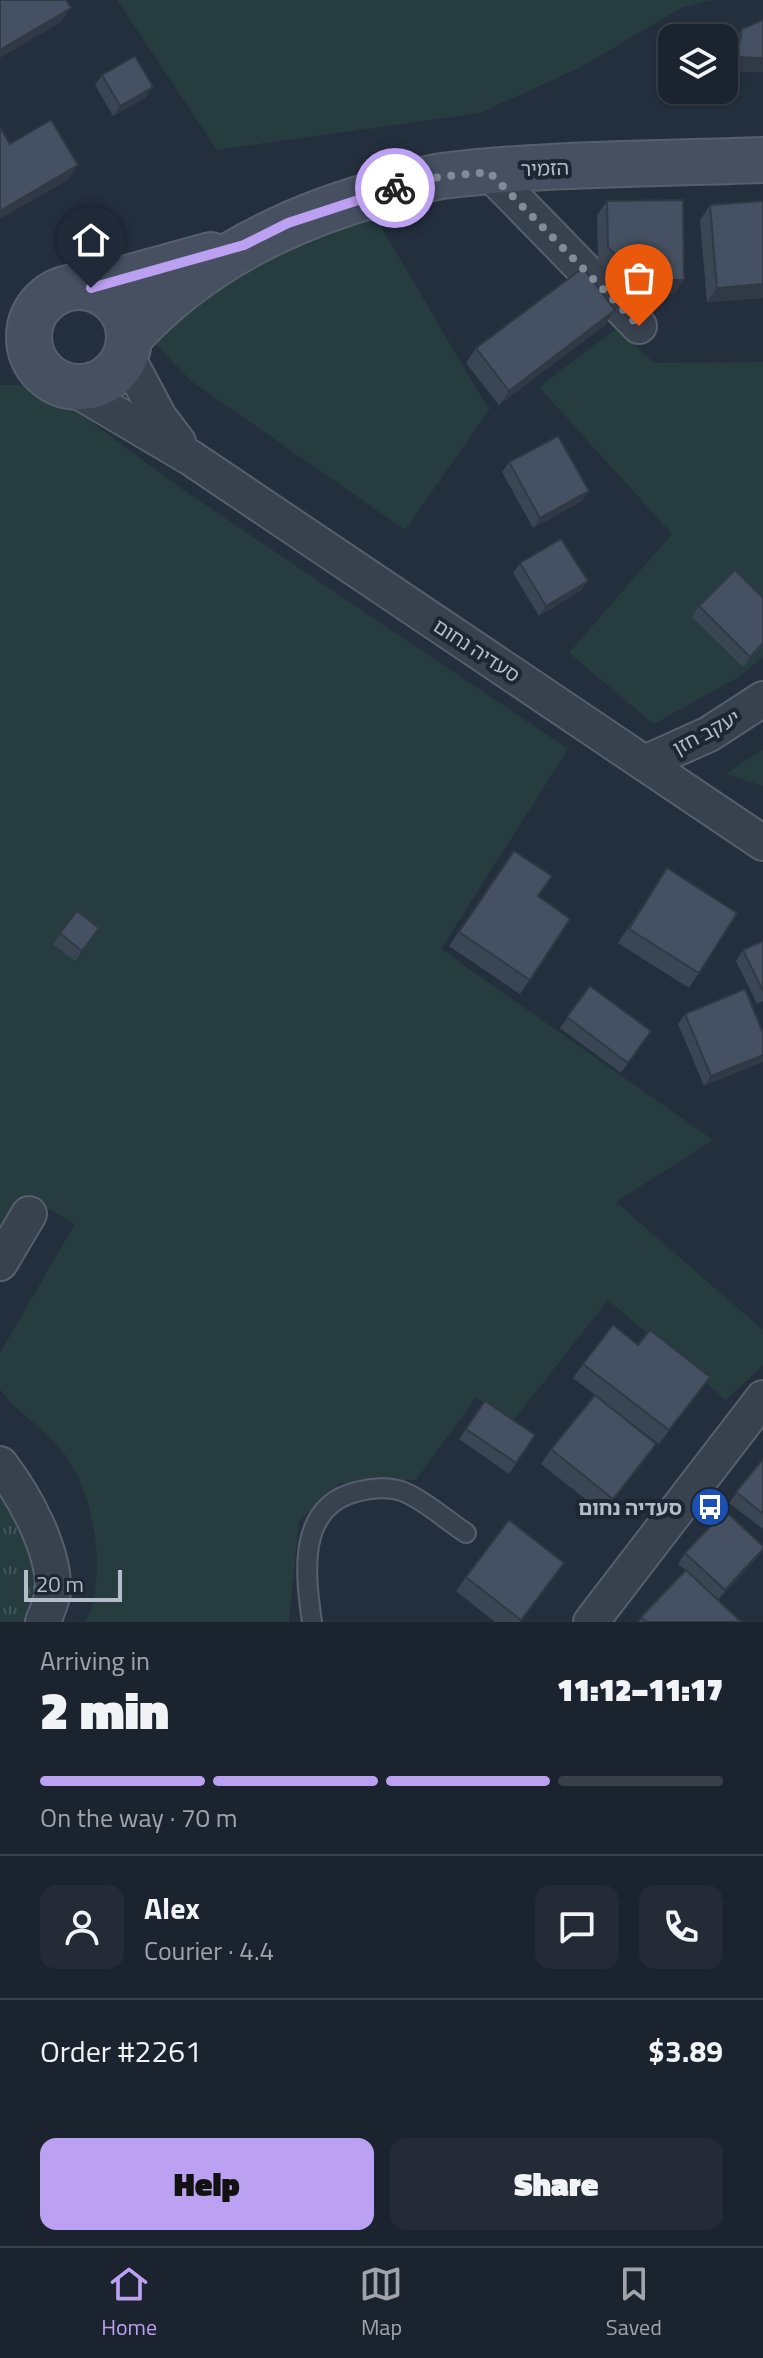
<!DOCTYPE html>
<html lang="en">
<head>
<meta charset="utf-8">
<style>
	:root { --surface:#1b232e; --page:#242b36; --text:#f1f3f6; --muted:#a0a4aa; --line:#39404a; --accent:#bca0f2 }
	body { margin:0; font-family:"Titillium Web","Noto Sans Hebrew",sans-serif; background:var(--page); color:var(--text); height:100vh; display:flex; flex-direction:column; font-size:30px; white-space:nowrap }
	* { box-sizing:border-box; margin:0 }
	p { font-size:26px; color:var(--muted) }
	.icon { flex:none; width:44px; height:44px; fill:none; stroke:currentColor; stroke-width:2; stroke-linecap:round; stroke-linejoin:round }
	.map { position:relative; height:1622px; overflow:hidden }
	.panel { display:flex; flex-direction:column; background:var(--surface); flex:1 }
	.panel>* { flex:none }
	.tools { position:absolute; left:658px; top:24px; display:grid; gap:16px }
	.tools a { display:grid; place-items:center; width:80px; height:80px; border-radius:16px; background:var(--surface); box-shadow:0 2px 6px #0004,0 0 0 2px var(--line); font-size:40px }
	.scale { position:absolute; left:24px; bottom:20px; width:98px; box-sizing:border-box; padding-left:8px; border:4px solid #b4bcc9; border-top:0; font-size:22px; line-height:28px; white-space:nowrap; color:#b4bcc9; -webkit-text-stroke:6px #1d2633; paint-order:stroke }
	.pin { position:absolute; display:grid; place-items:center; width:68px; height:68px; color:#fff; margin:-82px -34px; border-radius:50% 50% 50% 0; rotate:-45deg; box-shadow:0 0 8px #0007 }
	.pin .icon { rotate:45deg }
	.courier { position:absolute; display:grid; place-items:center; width:80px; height:80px; margin:-40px; border:6px solid #bca0f2; border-radius:50%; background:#fff; color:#222; box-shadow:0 2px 10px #0007 }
	.head em { font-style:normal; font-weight:800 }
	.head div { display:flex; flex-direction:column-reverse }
	.head { display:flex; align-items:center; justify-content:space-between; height:136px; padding:0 40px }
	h1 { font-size:52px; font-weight:800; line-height:60px }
	.bar { display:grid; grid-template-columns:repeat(4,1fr); gap:12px 8px; align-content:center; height:96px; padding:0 40px }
	.bar i { height:10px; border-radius:6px; background:var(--line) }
	.bar .selected { background:var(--accent) }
	.bar p { grid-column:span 4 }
	.line { display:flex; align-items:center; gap:20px; padding:0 40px; border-top:2px solid var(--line) }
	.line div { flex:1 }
	.round { display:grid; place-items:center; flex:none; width:84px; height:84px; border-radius:16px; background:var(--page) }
	.cta { display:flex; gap:16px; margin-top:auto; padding:16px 40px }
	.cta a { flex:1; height:92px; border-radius:16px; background:var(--accent); color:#111; font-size:32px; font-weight:800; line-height:92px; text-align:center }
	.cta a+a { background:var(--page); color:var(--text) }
	.tab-bar { display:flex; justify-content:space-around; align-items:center; height:112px; border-top:2px solid var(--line); background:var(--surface); font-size:22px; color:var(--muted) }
	.tab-bar a { display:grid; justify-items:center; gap:4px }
	.tab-bar .selected { color:var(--accent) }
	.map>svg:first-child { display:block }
	.green { fill:#263c3f }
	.park { fill:url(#park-tufts) }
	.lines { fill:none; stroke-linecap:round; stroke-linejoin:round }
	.lane-casing { stroke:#565f6c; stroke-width:22 }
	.street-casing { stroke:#565f6c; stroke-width:38 }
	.secondary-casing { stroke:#565f6c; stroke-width:48 }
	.lane { stroke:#38414e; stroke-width:18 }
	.street { stroke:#38414e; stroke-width:34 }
	.secondary { stroke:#465061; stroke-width:44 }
	.wall { fill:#3b4654 }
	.shaded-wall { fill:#303945 }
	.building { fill:#455162; stroke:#303945; stroke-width:2 }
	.done { stroke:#828b98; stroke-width:8; stroke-dasharray:0 14.4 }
	.route { stroke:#bca0f2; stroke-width:10 }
	.labels { text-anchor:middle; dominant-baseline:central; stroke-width:8; stroke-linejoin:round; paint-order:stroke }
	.street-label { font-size:20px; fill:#b4bcc9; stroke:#1d2633 }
	.poi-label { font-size:20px; font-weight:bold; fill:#b4bcc9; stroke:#1d2633; text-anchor:end }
</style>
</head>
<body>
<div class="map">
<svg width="763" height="1622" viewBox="0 0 763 1622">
	<defs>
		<pattern id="park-tufts" width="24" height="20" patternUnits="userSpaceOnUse" patternTransform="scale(2)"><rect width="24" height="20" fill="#263c3f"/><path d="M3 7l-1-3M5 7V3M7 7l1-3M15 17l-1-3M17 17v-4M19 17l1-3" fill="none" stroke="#435659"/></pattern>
	</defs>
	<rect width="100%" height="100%" fill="#242f3e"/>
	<!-- green -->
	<g class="green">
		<polygon points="117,0 713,0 683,7 579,68 480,113 217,150"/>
		<polygon points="374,215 489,410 405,530 191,381 151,339 249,252"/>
		<polygon points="617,328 654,363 763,362 763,657 740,676 654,724 569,653 672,534 539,387"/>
		<path d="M0 385H41L185 491 568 749 441 949 713 1140 616 1202 763 1330V1365L726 1400 608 1300 513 1421 476 1397 416 1480 340 1483 299 1521 289 1622H86C108 1574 95 1492 62 1451 44 1429 18 1413 0 1390V1353L75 1224 24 1195 0 1235Z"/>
		<polygon points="763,749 763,786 726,774"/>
	</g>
	<!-- park -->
	<polygon class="park" points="0,1486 36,1567 40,1591 29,1622 0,1622"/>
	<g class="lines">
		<defs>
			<path id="lane" d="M312 1622C305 1574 297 1507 356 1492 370 1488 390 1486 404 1492 426 1501 447 1521 466 1533"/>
			<g id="street">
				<polyline points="489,172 639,326"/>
				<polyline points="126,355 159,417 178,442"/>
				<polyline points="71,387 191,458 763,843"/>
				<polyline points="647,762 709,734 763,699"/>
				<polyline points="0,1263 29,1214"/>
				<path d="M0 1464C24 1495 55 1550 53 1592 52 1601 46 1613 43 1622"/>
				<polyline points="591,1622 763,1398"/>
			</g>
			<g id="secondary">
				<circle cx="79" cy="337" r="50"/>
				<polyline points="91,288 211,255"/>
				<path d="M129 338C197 263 287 218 383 192 402 186 422 179 442 176 548 163 656 164 763 160"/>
			</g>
		</defs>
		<!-- lane casing -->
		<use href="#lane" class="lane-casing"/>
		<!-- street casing -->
		<use href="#street" class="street-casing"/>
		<!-- secondary casing -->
		<use href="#secondary" class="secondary-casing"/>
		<!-- lane -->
		<use href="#lane" class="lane"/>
		<!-- street -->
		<use href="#street" class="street"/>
		<!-- secondary -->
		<use href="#secondary" class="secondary"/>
	</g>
	<!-- wall -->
	<g class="wall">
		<polygon points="763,20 727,72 732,43 742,29"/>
		<polygon points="102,75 146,97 113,116 95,85"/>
		<polygon points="607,201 674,294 630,295 598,261 597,215"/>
		<polygon points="763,201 763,298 707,302 700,220 710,205"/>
		<polygon points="615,310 605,325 499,405 466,363 476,348"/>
		<polygon points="509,462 589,491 582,501 533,528 502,472"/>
		<polygon points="520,563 588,581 580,591 539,616 513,573"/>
		<polygon points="763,598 763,646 743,667 692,617 699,606"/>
		<polygon points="514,851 538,896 570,919 520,994 449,946"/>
		<polygon points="667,868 699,973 689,988 618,943"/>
		<polygon points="77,911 99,928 75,961 53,944"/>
		<polygon points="763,941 763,1001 757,1004 736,961 743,950"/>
		<polygon points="590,986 651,1031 621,1073 560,1028"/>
		<polygon points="685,1014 763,1033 704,1086 678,1024"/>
		<polygon points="583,1364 700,1391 659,1444 573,1378"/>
		<polygon points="485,1401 535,1435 509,1474 459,1439"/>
		<polygon points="656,1444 603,1513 541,1464 551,1449"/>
		<polygon points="763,1459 763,1529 729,1503"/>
		<polygon points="763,1549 757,1558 718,1600 741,1622 638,1622 686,1570 678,1564 685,1553"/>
		<polygon points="466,1577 554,1577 520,1622 495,1622 456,1591"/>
	</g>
	<!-- shaded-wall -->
	<g class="shaded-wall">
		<polygon points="71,8 61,22 0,58 0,50"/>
		<polygon points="737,57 763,58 763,72 727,72"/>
		<polygon points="153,87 146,97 113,116 120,106"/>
		<polygon points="78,165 68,180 0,219 0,211"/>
		<polygon points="640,280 684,280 674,294 630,295"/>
		<polygon points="763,284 763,298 707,302 717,288"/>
		<polygon points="615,310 605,325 499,405 509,391"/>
		<polygon points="589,491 582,501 533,528 540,518"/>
		<polygon points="588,581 580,591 539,616 546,606"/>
		<polygon points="763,643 763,646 743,667 750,657"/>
		<polygon points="763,1055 763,1062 704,1086 711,1076"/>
		<polygon points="710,1377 700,1391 659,1444 669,1430"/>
		<polygon points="656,1444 646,1459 603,1513 613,1499"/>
		<polygon points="763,1549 757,1558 718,1600 725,1590"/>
	</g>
	<!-- building -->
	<g class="building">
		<polygon points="0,0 66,0 71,8 0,50"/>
		<polygon points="763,20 763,58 737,57 742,29"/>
		<polygon points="135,56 153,87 120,106 102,75"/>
		<polygon points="51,120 78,165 0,211 0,128 10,144"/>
		<polygon points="683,200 684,280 640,280 608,247 607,201"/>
		<polygon points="763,201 763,284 717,288 710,205"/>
		<polygon points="583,268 615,310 509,391 476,348"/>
		<polygon points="558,436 589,491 540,518 509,462"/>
		<polygon points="561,539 588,581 546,606 520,563"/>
		<polygon points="735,570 763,598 763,643 750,657 699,606"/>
		<polygon points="514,851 552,876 538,896 570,919 530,980 459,932"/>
		<polygon points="667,868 737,913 699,973 629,929"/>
		<polygon points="77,911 99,928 82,951 60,933"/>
		<polygon points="763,941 763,991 743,950"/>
		<polygon points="590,986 651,1031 628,1063 567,1017"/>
		<polygon points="745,989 763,1033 763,1055 711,1076 685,1014"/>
		<polygon points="613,1325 638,1345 650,1330 710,1377 669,1430 583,1364"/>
		<polygon points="595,1395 656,1444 613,1499 551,1449"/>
		<polygon points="485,1401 535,1435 516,1463 466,1429"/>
		<polygon points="763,1459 763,1514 736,1492"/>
		<polygon points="725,1511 763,1546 763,1549 725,1590 685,1553"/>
		<polygon points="509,1520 564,1563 521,1620 466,1577"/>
		<polygon points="686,1570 741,1622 647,1622 641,1617"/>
	</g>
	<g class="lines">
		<!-- done -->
		<polyline class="done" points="395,188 439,177 489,172 639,326"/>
		<!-- route -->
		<polyline class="route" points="91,288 244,245 288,223 395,188"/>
	</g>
	<!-- icons -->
	<defs>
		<symbol id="bus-disc" viewBox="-11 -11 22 22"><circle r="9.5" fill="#1a4fb4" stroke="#1d2633"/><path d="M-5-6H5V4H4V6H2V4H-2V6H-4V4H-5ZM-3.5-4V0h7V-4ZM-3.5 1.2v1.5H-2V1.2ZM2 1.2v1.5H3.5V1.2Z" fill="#fff"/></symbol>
	</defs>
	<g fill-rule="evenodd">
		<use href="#bus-disc" x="688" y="1485" width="44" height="44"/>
	</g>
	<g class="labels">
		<!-- street labels -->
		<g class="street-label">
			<text transform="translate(545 168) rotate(-2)">הזמיר</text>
			<text transform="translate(477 650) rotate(33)">סעדיה נחום</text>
			<text transform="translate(706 732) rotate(-28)">יעקב חזן</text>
		</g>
		<!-- poi labels -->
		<g class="poi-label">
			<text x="682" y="1507">סעדיה נחום</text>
		</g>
	</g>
</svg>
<div class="tools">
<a><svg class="icon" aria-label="layers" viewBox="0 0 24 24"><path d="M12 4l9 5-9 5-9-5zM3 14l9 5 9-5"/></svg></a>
</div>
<div class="scale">20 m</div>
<div class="pin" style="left:639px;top:326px;background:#ea580c"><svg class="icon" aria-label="bag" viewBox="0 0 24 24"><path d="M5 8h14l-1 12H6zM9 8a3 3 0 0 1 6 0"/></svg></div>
<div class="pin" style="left:91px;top:288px;background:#1f2937"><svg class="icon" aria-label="home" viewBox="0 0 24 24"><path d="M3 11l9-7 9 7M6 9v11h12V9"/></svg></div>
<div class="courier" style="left:395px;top:188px"><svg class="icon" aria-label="bike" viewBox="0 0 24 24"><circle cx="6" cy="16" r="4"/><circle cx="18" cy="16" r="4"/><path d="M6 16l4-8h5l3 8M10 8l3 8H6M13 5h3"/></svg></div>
</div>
<section class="panel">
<div class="head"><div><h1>2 min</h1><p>Arriving in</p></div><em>11:12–11:17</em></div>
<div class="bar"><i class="selected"></i><i class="selected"></i><i class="selected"></i><i></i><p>On the way · 70 m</p></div>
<div class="line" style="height:144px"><a class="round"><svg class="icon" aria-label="person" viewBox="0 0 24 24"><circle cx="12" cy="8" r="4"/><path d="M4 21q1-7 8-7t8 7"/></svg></a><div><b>Alex</b><p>Courier · 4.4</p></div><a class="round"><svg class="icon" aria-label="chat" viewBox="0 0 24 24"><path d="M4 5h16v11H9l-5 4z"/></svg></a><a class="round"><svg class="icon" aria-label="phone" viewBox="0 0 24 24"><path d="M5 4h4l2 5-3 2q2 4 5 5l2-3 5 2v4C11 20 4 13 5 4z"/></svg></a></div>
<div class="line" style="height:104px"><div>Order #2261</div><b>$3.89</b></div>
<div class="cta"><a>Help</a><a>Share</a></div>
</section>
<nav class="tab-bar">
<a class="selected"><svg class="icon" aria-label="home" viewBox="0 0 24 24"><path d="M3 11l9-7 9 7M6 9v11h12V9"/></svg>Home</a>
<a><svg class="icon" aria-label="map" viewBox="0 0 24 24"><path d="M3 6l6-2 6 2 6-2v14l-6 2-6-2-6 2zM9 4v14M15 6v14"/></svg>Map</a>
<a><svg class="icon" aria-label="saved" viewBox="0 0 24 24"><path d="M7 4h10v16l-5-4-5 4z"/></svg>Saved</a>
</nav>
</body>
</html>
